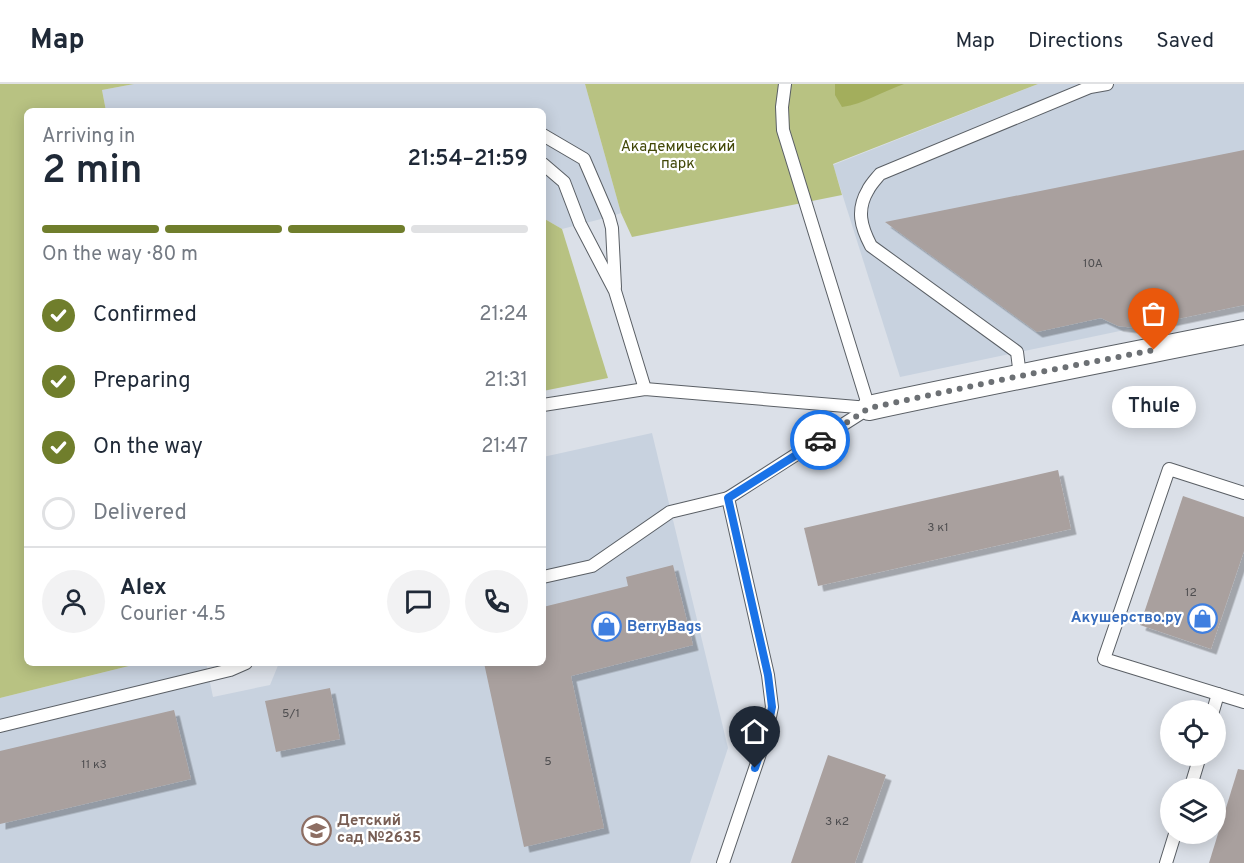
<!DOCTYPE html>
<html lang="en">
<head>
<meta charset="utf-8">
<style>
	:root { --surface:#fff; --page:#f2f2f3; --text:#1f2937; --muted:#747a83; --line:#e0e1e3; --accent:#707e2c }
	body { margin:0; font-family:Overpass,sans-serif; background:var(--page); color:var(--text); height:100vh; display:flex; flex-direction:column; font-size:22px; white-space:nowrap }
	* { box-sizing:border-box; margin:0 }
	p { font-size:20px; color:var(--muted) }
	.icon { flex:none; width:33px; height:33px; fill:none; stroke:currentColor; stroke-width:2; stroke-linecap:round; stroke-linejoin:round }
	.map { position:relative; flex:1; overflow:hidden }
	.details { position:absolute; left:24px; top:24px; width:522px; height:558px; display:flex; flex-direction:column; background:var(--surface); border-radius:9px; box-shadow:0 3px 15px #0003 }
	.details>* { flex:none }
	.controls { position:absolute; left:1160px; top:616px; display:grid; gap:12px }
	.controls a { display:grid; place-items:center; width:66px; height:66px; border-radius:50%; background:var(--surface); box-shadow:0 3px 15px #0003; font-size:30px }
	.pin { position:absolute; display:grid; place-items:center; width:51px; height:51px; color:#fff; margin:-62px -26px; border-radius:50% 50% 50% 0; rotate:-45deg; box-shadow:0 0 6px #0007 }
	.pin .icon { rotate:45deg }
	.courier { position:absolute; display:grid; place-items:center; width:60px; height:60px; margin:-30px; border:4px solid #1a73e8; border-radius:50%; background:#fff; color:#222; box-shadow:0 2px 8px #0007 }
	.bubble { position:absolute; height:42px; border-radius:21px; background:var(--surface); box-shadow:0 3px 15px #0003; font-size:20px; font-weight:600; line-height:42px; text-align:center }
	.headline em { font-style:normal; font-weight:600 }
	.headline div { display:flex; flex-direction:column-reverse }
	.headline { display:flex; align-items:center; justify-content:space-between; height:102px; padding:0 18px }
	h1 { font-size:39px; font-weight:600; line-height:45px }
	.bar { display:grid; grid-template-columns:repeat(4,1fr); gap:9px 6px; align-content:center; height:72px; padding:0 18px }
	.bar i { height:8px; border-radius:4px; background:var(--line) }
	.bar .on { background:var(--accent) }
	.bar p { grid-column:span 4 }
	.line { display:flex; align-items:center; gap:15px; padding:0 18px; border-top:2px solid var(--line) }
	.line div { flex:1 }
	.round { display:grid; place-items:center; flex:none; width:63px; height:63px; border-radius:32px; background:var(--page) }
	ol { padding:0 18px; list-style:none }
	li { display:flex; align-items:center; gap:18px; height:66px }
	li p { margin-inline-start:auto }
	li .icon { padding:6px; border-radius:50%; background:var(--accent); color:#fff; stroke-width:4 }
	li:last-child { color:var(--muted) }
	li i { width:33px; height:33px; border:3px solid var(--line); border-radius:50% }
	header { display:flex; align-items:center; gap:36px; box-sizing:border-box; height:84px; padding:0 30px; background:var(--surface); border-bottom:2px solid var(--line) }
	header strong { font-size:28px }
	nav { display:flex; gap:33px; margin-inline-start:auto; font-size:21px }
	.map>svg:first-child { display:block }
	.built { fill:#c8d2df }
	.green { fill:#b8c282 }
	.forest { fill:#a3ae5c }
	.building { fill:#a9a09e; filter:url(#shadow) }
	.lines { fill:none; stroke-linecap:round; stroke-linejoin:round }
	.lane-casing { stroke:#5a5f65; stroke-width:14 }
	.street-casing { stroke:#5a5f65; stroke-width:26 }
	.lane { stroke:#fff; stroke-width:12 }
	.street { stroke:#fff; stroke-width:24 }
	.done { stroke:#6c7074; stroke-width:6; stroke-dasharray:0 10.8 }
	.route { stroke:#1a73e8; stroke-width:8 }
	.labels { text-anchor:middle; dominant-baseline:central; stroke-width:4.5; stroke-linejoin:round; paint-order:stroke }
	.number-label { font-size:12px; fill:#4f4e50 }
	.park-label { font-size:15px; fill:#424808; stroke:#fff }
	.shop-label { font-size:15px; font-weight:bold; fill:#366cbe; stroke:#fff; text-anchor:end }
	.education-label { font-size:15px; font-weight:bold; fill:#785e54; stroke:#fff; text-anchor:start }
</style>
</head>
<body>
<header>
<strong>Map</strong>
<nav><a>Map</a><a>Directions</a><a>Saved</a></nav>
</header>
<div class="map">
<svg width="1244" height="779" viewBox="0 0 1244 779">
	<defs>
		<filter id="shadow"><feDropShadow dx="5.5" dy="5.5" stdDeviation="0" flood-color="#0004"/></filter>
	</defs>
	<rect width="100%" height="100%" fill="#dbe0e8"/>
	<!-- built -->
	<g class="built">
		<polygon points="134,0 585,0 621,129 609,133 562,145 543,134 543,27 106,27 102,6"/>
		<polygon points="1038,0 1244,0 1244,221 900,293 833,81"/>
		<polygon points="652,349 728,664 690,779 0,779 0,614 141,579 206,579 213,613 270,601 279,579 543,579 543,373"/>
	</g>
	<!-- green -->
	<g class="green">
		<polygon points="0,0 134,0 102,6 106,27 27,27 27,579 141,579 0,614"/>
		<polygon points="585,0 1038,0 833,80 842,111 632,153 621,129"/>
		<polygon points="543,134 562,145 608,294 543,307"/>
	</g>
	<!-- forest -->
	<path class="forest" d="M835 0H904C883 7 864 20 842 23L835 11Z"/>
	<!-- building -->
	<g class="building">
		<polygon points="1244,66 1244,221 1135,244 1118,242 1101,234 1037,248 885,138"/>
		<polygon points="1058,386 1071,445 818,502 804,444"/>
		<polygon points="1183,412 1244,433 1244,467 1211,565 1140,541"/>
		<polygon points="673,481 693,561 571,592 604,744 524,763 484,579 543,579 543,523 628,502 626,493"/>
		<polygon points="330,604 340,655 276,668 265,617"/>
		<polygon points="174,626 191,695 0,740 0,667"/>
		<polygon points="828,671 886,691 855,779 791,779"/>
		<polygon points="1238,685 1244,686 1244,779 1209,779"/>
	</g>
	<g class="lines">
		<defs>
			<g id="lane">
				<polyline points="785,0 782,23 783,46 869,324"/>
				<polyline points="543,51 584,75 609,133 612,144 615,203"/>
				<polyline points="543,80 564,98 580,140 615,207 645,305"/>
				<path d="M1020 292 1017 268 871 162C861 143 856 126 868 106 871 100 876 95 880 90L1090 3 1107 0"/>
				<polyline points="543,321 645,305 869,324"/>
				<polyline points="1244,409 1169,385 1104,575 1244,618"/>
				<polyline points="543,493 592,482 670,428 728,414"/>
				<polyline points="1213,627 1218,610"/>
				<polyline points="0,642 230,586 246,579"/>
				<polyline points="1190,705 1200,672"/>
				<polyline points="723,779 766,652 772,623 768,591 728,414 869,324"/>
				<polyline points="1166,779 1175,750"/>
			</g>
			<path id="street" d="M869 324C994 297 1119 273 1244 248"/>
		</defs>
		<!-- lane casing -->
		<use href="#lane" class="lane-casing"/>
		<!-- street casing -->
		<use href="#street" class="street-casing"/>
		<!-- lane -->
		<use href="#lane" class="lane"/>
		<!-- street -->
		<use href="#street" class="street"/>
	</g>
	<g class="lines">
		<!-- done -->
		<polyline class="done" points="820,356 869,324 1020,292 1154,266"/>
		<!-- route -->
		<polyline class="route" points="755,684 766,652 772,623 768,591 728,414 820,356"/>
	</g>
	<!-- icons -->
	<defs>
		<symbol id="shop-ring" viewBox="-11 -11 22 22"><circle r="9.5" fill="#fff" stroke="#3f7fe0" stroke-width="1.5"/><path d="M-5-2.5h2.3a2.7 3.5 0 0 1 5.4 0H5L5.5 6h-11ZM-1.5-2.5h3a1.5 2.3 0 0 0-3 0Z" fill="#3f7fe0"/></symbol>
		<symbol id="school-ring" viewBox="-11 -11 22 22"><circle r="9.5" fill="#fff" stroke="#8d6e63" stroke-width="1.5"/><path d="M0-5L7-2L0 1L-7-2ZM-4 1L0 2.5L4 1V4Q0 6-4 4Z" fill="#8d6e63"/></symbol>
	</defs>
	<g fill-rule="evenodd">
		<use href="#shop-ring" x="1186" y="518" width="33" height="33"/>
		<use href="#shop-ring" x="590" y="526" width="33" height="33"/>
		<use href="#school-ring" x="300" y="730" width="33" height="33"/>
	</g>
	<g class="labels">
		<!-- number labels -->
		<g class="number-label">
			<text x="1093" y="180">10А</text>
			<text x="938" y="444">3 к1</text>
			<text x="1191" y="509">12</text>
			<text x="291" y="630">5/1</text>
			<text x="548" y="678">5</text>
			<text x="94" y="681">11 к3</text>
			<text x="837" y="738">3 к2</text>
		</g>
		<!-- park labels -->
		<g class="park-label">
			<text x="678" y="63">Академический<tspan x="678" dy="17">парк</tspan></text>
		</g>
		<!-- shop labels -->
		<g class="shop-label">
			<text x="1182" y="534">Акушерство.ру</text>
			<text x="627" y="543" text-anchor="start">BerryBags</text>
		</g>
		<!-- education labels -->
		<g class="education-label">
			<text x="337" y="737">Детский<tspan x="337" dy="17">сад №2635</tspan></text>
		</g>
	</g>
</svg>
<div class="controls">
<a><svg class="icon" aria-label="locate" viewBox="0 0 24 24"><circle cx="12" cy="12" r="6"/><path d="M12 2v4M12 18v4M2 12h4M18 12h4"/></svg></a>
<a><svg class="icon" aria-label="layers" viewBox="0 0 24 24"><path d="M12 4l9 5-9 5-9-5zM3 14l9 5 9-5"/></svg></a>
</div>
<div class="pin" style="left:1154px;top:266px;background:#ea580c"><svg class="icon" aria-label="bag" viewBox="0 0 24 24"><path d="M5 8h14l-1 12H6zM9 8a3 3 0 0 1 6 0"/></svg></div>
<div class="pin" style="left:755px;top:684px;background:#1f2937"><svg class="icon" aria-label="home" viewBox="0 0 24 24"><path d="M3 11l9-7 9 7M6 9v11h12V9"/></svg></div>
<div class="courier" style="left:820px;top:356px"><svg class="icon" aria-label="car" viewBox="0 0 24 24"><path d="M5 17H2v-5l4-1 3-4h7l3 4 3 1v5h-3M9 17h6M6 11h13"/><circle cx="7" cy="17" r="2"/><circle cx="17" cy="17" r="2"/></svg></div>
<div class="bubble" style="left:1112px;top:302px;width:84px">Thule</div>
<section class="details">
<div class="headline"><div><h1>2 min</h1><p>Arriving in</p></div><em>21:54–21:59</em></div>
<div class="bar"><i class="on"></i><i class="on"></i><i class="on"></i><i></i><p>On the way · 80 m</p></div>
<ol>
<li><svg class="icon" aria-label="check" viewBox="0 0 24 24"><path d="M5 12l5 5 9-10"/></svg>Confirmed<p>21:24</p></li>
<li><svg class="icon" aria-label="check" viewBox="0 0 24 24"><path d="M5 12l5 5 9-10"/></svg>Preparing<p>21:31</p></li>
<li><svg class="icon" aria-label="check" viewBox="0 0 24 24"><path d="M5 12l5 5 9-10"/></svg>On the way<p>21:47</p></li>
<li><i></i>Delivered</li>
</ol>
<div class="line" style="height:108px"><a class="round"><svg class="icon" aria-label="person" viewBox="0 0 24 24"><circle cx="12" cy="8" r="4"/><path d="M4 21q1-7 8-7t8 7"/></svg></a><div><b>Alex</b><p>Courier · 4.5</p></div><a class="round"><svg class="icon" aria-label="chat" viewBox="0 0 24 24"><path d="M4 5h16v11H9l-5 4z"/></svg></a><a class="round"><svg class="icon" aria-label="phone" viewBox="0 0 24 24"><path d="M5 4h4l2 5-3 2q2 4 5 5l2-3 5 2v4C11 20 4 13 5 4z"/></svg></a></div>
</section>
</div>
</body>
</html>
